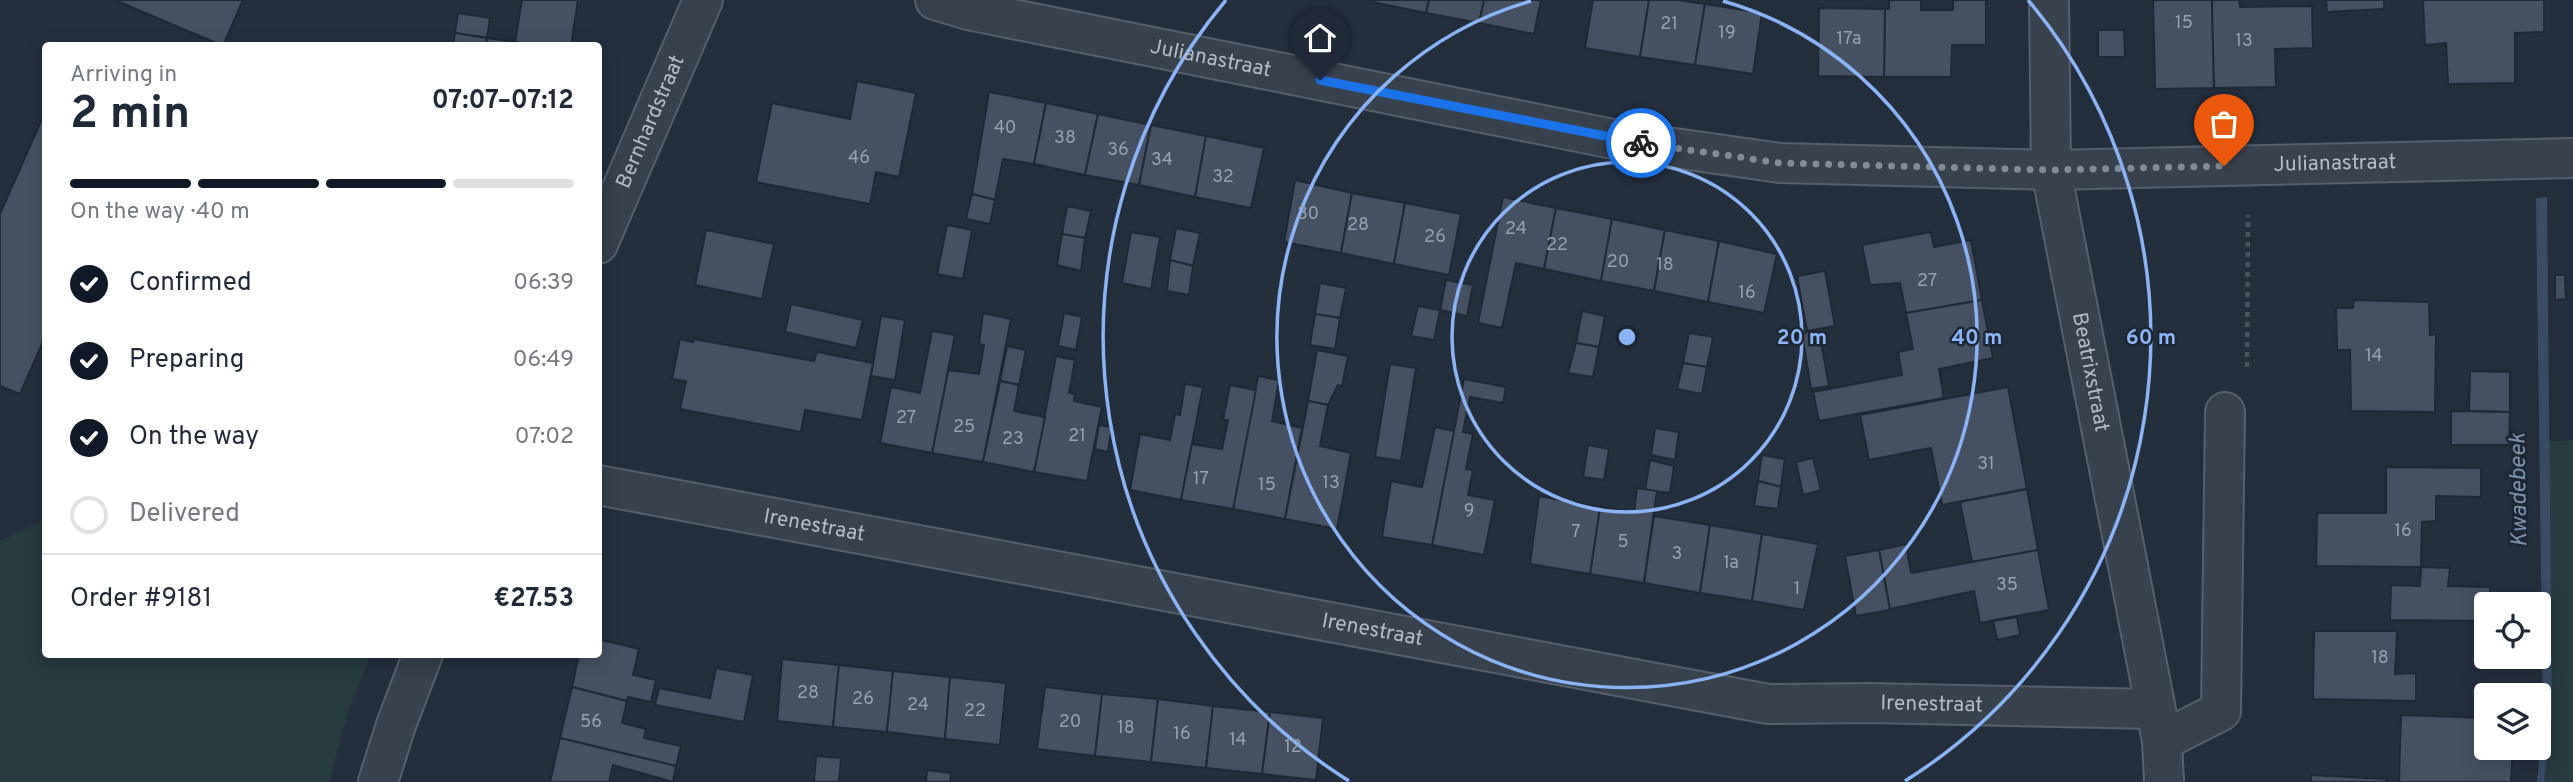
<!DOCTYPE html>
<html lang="en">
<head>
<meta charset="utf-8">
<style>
	:root { --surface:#fff; --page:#f6f6f7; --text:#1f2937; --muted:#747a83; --line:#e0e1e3; --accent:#111827 }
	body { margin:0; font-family:Overpass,sans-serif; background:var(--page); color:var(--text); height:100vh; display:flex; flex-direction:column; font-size:26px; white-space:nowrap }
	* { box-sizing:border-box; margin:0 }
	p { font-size:23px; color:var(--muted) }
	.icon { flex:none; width:38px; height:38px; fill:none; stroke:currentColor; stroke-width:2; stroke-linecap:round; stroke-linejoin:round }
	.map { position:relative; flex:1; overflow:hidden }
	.side { position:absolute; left:42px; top:42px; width:560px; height:616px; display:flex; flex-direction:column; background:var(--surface); border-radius:7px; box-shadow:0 4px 18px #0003 }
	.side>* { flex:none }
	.fabs { position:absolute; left:2474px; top:592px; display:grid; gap:14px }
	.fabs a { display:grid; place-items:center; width:77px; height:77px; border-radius:7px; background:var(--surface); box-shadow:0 4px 18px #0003; font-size:35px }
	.pin { position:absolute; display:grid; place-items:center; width:60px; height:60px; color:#fff; margin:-72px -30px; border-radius:50% 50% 50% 0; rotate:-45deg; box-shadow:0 0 7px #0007 }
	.pin .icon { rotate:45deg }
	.courier { position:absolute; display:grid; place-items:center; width:70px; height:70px; margin:-35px; border:5px solid #1a73e8; border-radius:50%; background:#fff; color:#222; box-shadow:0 2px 9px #0007 }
	.summary em { font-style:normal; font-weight:700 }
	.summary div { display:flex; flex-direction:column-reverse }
	.summary { display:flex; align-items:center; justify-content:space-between; height:119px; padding:0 28px }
	h1 { font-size:46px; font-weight:700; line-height:52px }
	.bar { display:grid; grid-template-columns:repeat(4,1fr); gap:10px 7px; align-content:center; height:84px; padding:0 28px }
	.bar i { height:9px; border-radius:5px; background:var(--line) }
	.bar .selected { background:var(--accent) }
	.bar p { grid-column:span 4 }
	.line { display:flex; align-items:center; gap:18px; padding:0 28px; border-top:2px solid var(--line) }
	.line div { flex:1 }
	ol { padding:0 28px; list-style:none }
	li { display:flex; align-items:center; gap:21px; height:77px }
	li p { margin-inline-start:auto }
	li .icon { padding:7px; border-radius:50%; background:var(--accent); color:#fff; stroke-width:4 }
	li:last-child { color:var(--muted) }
	li i { width:38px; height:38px; border:4px solid var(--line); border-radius:50% }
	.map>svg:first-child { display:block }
	.green { fill:#263c3f }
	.water { fill:#394c67 }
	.building { fill:#455162; stroke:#1f2835; stroke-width:2 }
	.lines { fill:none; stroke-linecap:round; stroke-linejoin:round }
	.minor-casing { stroke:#565f6c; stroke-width:42 }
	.path { stroke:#44595c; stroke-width:4.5; stroke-dasharray:5 5; stroke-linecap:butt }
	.minor { stroke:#38414e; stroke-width:38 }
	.done { stroke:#828b98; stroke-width:7; stroke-dasharray:0 12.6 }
	.route { stroke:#1a73e8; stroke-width:9 }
	.ring { fill:none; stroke:#8ab4f8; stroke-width:3.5 }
	.labels { text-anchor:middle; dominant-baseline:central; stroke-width:5; stroke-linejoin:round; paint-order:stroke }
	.number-label { font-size:18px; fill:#98a1af }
	.street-label { font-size:21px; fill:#b4bcc9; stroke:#1d2633 }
	.water-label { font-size:23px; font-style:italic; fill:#7c92b1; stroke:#1d2633 }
	.centre { fill:#8ab4f8; stroke:#1d2633; stroke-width:3.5 }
	.ring-label { font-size:21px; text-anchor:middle; font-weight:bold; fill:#8ab4f8; stroke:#1d2633; stroke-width:5; stroke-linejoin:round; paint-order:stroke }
</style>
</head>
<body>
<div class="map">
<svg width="2573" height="782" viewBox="0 0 2573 782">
	<rect width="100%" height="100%" fill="#242f3e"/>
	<!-- green -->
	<g class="green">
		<polygon points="2573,440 2573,782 2544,782 2552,719 2548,442"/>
		<polygon points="45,520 46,654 371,655 349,709 329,782 0,782 0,541"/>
	</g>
	<!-- water -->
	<polygon class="water" points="2547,197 2552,719 2544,782 2537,782 2543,722 2536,198"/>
	<!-- building -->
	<g class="building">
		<polygon points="115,0 243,0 223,46"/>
		<polygon points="522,0 578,0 571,46 536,46 515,42"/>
		<polygon points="1372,0 1429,0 1426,13 1372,2"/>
		<polygon points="1429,0 1484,0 1479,23 1426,13"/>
		<polygon points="1484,0 1541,0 1534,34 1479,23"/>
		<polygon points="1593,0 1649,0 1640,57 1585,48"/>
		<polygon points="1649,0 1678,0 1705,4 1695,65 1640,57"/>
		<polygon points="1889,0 1921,0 1921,10 1953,10 1953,0 1986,0 1986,45 1952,45 1951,77 1884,77 1885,9 1889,9"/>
		<polygon points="2153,0 2212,0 2214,88 2155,89"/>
		<polygon points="2212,0 2239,0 2240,7 2312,6 2313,48 2275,49 2276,87 2214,88"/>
		<polygon points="2326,0 2384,0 2384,9 2327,12"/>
		<polygon points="2423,0 2544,0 2544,32 2515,33 2515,83 2448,84 2446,43 2425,45"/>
		<polygon points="1705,4 1762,13 1753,74 1695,65"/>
		<polygon points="1819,8 1885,9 1884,77 1818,76"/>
		<polygon points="458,13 490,18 487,38 455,33"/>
		<polygon points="2098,30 2124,30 2125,57 2098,57"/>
		<polygon points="455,33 487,38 486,46 453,46"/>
		<polygon points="487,38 515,42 536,46 486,46"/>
		<polygon points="857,81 916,93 899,177 876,172 870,204 756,182 772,103 850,119"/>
		<polygon points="989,92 1046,103 1034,164 1003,159 995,200 972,194"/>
		<polygon points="1046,103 1098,114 1085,175 1034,164"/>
		<polygon points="1098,114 1151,125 1139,185 1085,175"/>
		<polygon points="41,121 46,123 46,335 20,394 0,386 0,214"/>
		<polygon points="1151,125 1206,136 1195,197 1139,185"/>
		<polygon points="1206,136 1264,148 1251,208 1195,197"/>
		<polygon points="1295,180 1352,193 1341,253 1284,242"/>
		<polygon points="1352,193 1405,203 1394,264 1341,253"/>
		<polygon points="972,194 995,200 990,224 966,219"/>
		<polygon points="1503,197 1556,208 1544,269 1516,263 1502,328 1478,323"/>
		<polygon points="1405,203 1461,214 1449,275 1394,264"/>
		<polygon points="1067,206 1091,211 1085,238 1062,234"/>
		<polygon points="1556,208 1612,219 1601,281 1544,269"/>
		<polygon points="1612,219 1665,230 1654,291 1601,281"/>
		<polygon points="947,225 972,230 963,279 937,274"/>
		<polygon points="1176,228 1200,233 1193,266 1170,260"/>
		<polygon points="706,230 774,244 762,299 695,285"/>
		<polygon points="1665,230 1719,241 1708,302 1654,291"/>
		<polygon points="1131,232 1160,237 1151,289 1122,283"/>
		<polygon points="1931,232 1934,247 1971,240 1982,300 1906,313 1900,283 1870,285 1862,245"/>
		<polygon points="1062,234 1085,238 1081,271 1057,265"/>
		<polygon points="1719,241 1777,254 1764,313 1708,302"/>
		<polygon points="1170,260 1193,266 1189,295 1167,291"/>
		<polygon points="1825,271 1835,326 1807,331 1797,276"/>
		<polygon points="2555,275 2565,275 2566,299 2555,300"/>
		<polygon points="1446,280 1473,285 1467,316 1440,310"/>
		<polygon points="1320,283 1346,288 1340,318 1315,314"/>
		<polygon points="1982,300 1993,358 1939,369 1944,398 1819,421 1813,392 1902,375 1898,352 1913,349 1906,313"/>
		<polygon points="2354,300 2429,302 2430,335 2436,334 2435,412 2351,411 2350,350 2337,350 2336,308 2353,308"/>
		<polygon points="791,304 863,320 856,348 785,332"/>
		<polygon points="1418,306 1440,310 1434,340 1411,336"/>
		<polygon points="1582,311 1605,316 1599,347 1576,343"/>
		<polygon points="983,313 1011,319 983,462 932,453 948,370 979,374 984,345 979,344"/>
		<polygon points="1064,313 1082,317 1076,350 1058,346"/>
		<polygon points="1315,314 1340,318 1335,349 1310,345"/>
		<polygon points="881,316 905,320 895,380 871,376"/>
		<polygon points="1819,330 1829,386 1811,389 1802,333"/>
		<polygon points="932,331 955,335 932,453 880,443 891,387 920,393"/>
		<polygon points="1689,333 1713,337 1707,367 1683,363"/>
		<polygon points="680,339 693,342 694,339 814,361 817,352 873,363 862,420 805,410 801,432 680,409 686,381 672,379"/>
		<polygon points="1576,343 1599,347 1593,377 1568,373"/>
		<polygon points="1007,346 1026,350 1019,385 1000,381"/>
		<polygon points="1317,350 1348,356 1342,386 1338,385 1328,405 1308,401"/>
		<polygon points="1056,356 1075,360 1069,393 1075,394 1074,401 1102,407 1087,481 1034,472"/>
		<polygon points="1683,363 1707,367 1702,394 1677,389"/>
		<polygon points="1390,364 1416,368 1401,461 1375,457"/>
		<polygon points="2470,371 2510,372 2510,412 2469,411"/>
		<polygon points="1258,376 1279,380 1272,421 1302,428 1285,519 1233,509"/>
		<polygon points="1464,379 1506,387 1503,403 1470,397 1463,432 1473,434 1466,469 1473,470 1468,495 1495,500 1484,555 1432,545"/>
		<polygon points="1000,381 1019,385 1014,411 1045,417 1034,472 983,462"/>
		<polygon points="1185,384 1203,387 1181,500 1130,490 1140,434 1170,440 1175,414 1180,415"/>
		<polygon points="1230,385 1256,390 1233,509 1181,500 1192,444 1222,449 1228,420 1223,420"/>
		<polygon points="2008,387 2027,489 1942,505 1931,448 1869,460 1860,415"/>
		<polygon points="1308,401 1328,405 1320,446 1351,453 1337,529 1285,519"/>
		<polygon points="2451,411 2510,412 2509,445 2451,445"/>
		<polygon points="1099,425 1112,427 1108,452 1095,449"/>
		<polygon points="1435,427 1454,431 1432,545 1382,537 1391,481 1422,487"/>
		<polygon points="1655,428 1679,432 1675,460 1651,455"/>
		<polygon points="1588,445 1609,449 1604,480 1583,477"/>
		<polygon points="1762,455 1785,459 1781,487 1758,481"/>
		<polygon points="1813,458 1821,490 1803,495 1796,462"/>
		<polygon points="1650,460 1674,466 1670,493 1645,490"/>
		<polygon points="2386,467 2481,468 2481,497 2436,496 2436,521 2422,522 2421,567 2316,566 2317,513 2386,513"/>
		<polygon points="1758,481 1781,487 1778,509 1754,506"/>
		<polygon points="1637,488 1657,491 1644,583 1590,574 1600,507 1634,512"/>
		<polygon points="2027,489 2038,550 1972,562 1960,502"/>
		<polygon points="1539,496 1600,507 1590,574 1530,564"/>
		<polygon points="1654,516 1710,525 1700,593 1644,583"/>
		<polygon points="1710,525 1762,534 1752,601 1700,593"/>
		<polygon points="1762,534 1818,544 1804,610 1752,601"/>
		<polygon points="1906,544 1911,573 2038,550 2049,610 1980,623 1974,591 1890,609 1879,550"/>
		<polygon points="1879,550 1890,610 1856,616 1845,556"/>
		<polygon points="2421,567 2450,568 2448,586 2490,587 2490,593 2526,593 2526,604 2487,604 2487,621 2390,620 2391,585 2420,586"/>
		<polygon points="2017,617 2020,635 1997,640 1993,621"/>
		<polygon points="2314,631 2397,631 2395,674 2416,673 2416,701 2313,699"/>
		<polygon points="598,639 639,649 633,675 656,680 651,702 628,697 627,701 572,687 579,654 598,654"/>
		<polygon points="782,659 839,665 833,727 777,721"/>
		<polygon points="839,665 893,671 887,732 833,727"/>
		<polygon points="716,668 753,675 744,722 655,705 659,688 710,698"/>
		<polygon points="893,671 950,677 945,739 887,732"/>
		<polygon points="950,677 1006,683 1000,745 945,739"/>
		<polygon points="572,687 627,701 622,723 646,729 644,738 681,746 676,766 560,738"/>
		<polygon points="1045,687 1102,694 1095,756 1037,749"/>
		<polygon points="1102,694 1158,699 1151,762 1095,756"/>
		<polygon points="1158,699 1213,706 1206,768 1151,762"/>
		<polygon points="1213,706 1270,712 1262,774 1206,768"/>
		<polygon points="1270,712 1323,718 1316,780 1262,774"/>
		<polygon points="2401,715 2487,718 2487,747 2513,747 2511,782 2399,782"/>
		<polygon points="560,738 676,766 673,782 613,765 609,782 550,782"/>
		<polygon points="816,756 841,758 839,782 814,782"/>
		<polygon points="927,770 951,773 950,782 926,782"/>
		<polygon points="2311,775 2387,779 2387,782 2311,782"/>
	</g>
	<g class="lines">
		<defs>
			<g id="minor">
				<path id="s1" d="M935 0 968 10 1618 140 1780 163 2051 170 2573 158"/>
				<path id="s2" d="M2049 0 2051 170 2162 741 2164 782"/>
				<path id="s3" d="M598 244 703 0"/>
				<path id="s4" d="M598 485 1768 704 1870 703 2154 709"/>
				<polyline points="2162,741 2221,711 2225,412"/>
				<polyline points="378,782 396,725 423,654"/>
			</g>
		</defs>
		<!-- minor casing -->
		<use href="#minor" class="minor-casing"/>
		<!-- path -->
		<polyline class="path" points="2247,367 2248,215"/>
		<!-- minor -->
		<use href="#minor" class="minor"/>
	</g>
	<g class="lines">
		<!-- done -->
		<polyline class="done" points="1641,143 1780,163 2051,170 2224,166"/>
		<!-- route -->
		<polyline class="route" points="1320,80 1641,143"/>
	</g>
	<!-- distance rings -->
	<g class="ring">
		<circle cx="1627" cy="337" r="175"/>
		<path d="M1723 1A350 350 0 1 1 1531 1"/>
		<path d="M1349 781A524 524 0 0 1 1226 0M2028 0A524 524 0 0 1 1905 781"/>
	</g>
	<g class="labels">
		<!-- number labels -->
		<g class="number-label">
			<text x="2184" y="23">15</text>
			<text x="1669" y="24">21</text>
			<text x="1727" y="33">19</text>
			<text x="1849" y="39">17a</text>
			<text x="2244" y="41">13</text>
			<text x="1005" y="128">40</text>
			<text x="1065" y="138">38</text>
			<text x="1118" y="150">36</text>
			<text x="859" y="158">46</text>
			<text x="1162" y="160">34</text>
			<text x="1223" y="177">32</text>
			<text x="1308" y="214">30</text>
			<text x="1358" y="225">28</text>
			<text x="1516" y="229">24</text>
			<text x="1435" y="237">26</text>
			<text x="1557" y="245">22</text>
			<text x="1618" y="262">20</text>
			<text x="1665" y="265">18</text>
			<text x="1927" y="281">27</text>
			<text x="1747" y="293">16</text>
			<text x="2374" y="356">14</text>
			<text x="906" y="418">27</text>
			<text x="964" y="427">25</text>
			<text x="1077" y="436">21</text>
			<text x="1013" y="439">23</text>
			<text x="1986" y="464">31</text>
			<text x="1201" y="479">17</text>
			<text x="1331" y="483">13</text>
			<text x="1267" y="485">15</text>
			<text x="1469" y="511">9</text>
			<text x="2403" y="531">16</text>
			<text x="1576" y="532">7</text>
			<text x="1623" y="542">5</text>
			<text x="1677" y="554">3</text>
			<text x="1731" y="563">1a</text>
			<text x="2007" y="585">35</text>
			<text x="1797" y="589">1</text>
			<text x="2380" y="658">18</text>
			<text x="808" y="693">28</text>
			<text x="863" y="699">26</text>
			<text x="918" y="705">24</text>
			<text x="975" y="711">22</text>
			<text x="591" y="722">56</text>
			<text x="1070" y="722">20</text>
			<text x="1126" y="728">18</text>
			<text x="1182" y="734">16</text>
			<text x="1238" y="740">14</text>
			<text x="1293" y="747">12</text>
		</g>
		<!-- street labels -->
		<g class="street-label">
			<text stroke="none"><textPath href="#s1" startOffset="282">Julianastraat</textPath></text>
			<text stroke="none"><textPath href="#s3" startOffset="133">Bernhardstraat</textPath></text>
			<text stroke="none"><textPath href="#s1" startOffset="1416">Julianastraat</textPath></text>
			<text stroke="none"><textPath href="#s2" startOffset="376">Beatrixstraat</textPath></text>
			<text stroke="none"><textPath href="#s4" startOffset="220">Irenestraat</textPath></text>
			<text stroke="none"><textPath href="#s4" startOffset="788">Irenestraat</textPath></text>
			<text stroke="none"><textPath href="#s4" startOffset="1354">Irenestraat</textPath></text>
		</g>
		<!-- water labels -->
		<g class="water-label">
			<text transform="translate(2520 490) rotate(-91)">Kwadebeek</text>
		</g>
	</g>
	<circle cx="1627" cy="337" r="10" class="centre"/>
	<g class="ring-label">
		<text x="1802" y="344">20 m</text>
		<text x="1977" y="344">40 m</text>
		<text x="2151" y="344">60 m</text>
	</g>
</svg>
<div class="fabs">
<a><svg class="icon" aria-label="locate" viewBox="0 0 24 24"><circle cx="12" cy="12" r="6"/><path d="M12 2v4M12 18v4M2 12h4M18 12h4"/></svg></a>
<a><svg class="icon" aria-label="layers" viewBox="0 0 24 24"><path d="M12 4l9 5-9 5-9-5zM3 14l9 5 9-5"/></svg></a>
</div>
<div class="pin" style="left:2224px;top:166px;background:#ea580c"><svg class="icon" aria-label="bag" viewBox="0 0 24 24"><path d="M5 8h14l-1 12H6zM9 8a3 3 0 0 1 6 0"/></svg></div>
<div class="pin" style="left:1320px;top:80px;background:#1f2937"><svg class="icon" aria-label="home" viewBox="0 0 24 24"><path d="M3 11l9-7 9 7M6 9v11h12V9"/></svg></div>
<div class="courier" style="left:1641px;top:143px"><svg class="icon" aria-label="bike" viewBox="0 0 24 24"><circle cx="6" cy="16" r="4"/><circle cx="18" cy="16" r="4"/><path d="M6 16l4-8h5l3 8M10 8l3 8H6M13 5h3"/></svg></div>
<section class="side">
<div class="summary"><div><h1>2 min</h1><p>Arriving in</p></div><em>07:07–07:12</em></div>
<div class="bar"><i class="selected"></i><i class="selected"></i><i class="selected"></i><i></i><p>On the way · 40 m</p></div>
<ol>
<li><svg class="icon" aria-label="check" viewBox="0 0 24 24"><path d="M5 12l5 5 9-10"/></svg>Confirmed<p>06:39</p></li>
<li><svg class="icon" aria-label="check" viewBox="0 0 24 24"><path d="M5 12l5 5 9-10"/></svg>Preparing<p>06:49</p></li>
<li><svg class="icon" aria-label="check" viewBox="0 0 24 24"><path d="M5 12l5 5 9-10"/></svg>On the way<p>07:02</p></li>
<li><i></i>Delivered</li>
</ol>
<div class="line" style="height:91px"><div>Order #9181</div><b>€27.53</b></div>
</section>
</div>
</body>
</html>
